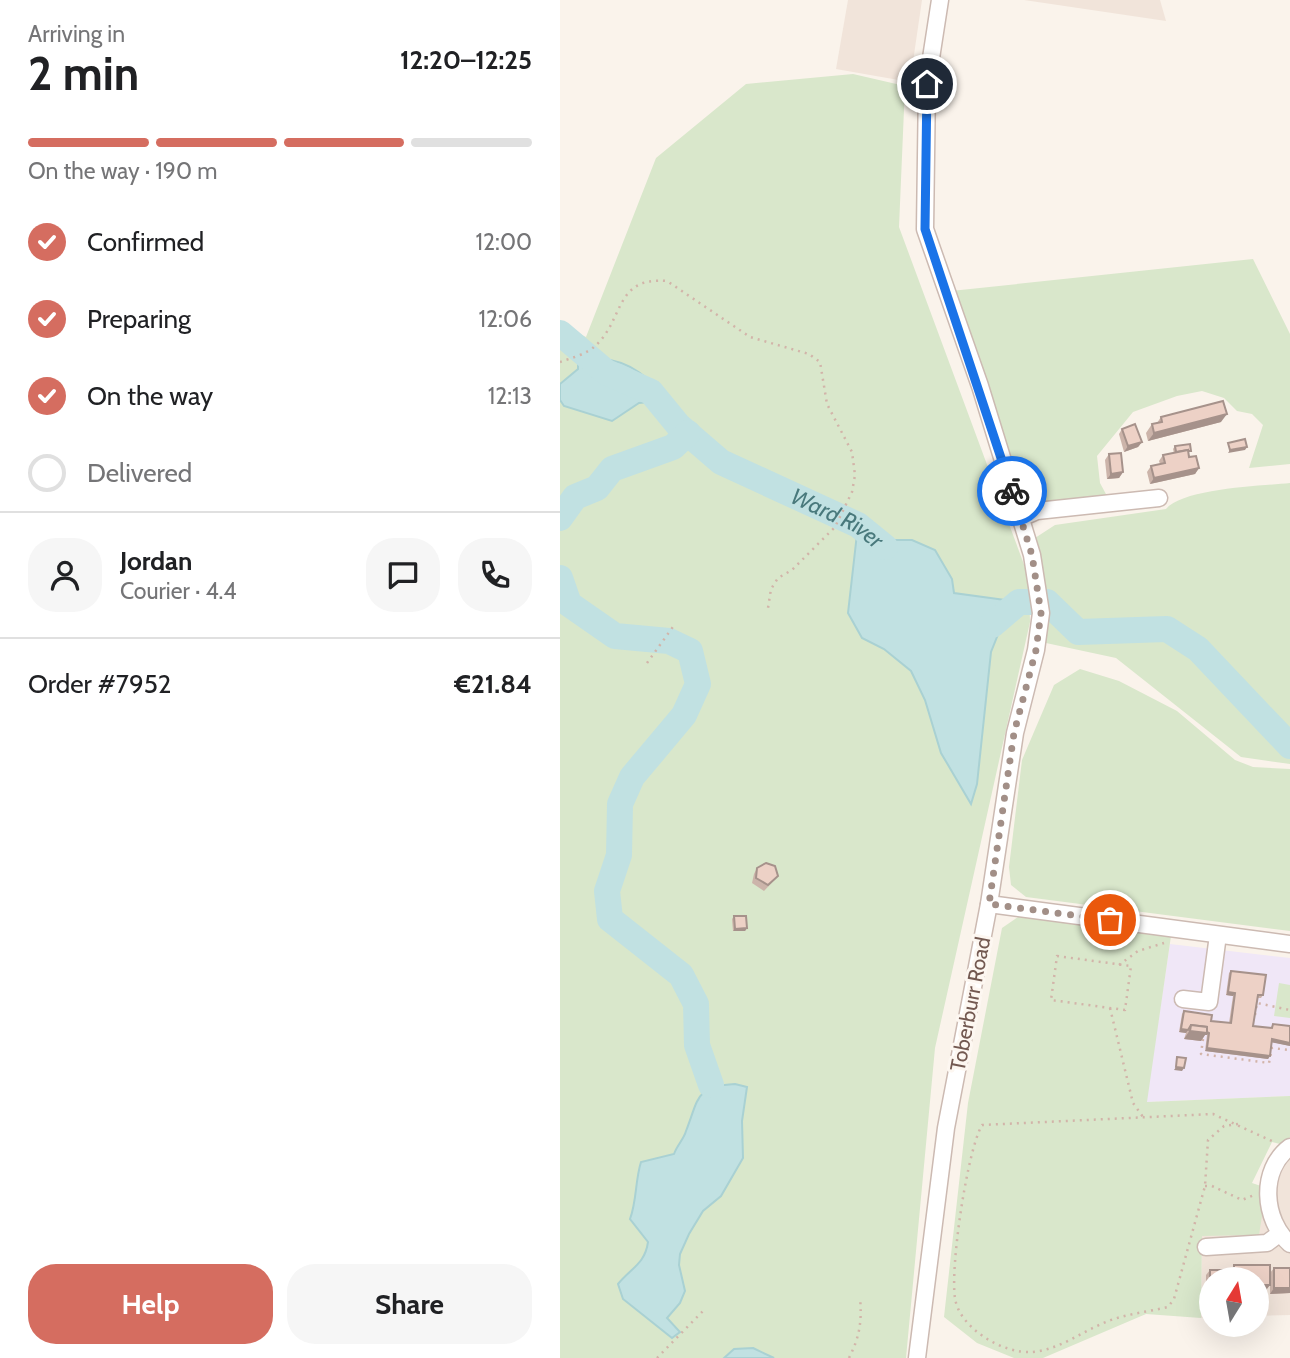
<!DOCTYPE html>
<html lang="en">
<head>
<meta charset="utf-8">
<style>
	:root { --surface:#fff; --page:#f6f6f6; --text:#202124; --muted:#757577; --line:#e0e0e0; --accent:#d56d60 }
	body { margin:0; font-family:Cabin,sans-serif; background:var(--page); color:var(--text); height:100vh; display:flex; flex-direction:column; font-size:26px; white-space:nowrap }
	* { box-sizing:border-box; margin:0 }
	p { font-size:23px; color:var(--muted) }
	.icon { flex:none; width:38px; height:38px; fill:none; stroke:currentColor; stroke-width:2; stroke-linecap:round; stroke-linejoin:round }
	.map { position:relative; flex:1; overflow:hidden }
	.drawer { display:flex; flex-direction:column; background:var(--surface); width:560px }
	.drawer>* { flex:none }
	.needle { width:46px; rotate:11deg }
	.buttons { position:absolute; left:639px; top:1267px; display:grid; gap:14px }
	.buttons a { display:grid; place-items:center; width:70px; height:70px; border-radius:50%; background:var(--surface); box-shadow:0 7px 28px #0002; font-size:35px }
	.pin { position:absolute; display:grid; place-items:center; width:60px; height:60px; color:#fff; margin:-30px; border:4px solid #fff; border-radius:50%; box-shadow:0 2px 7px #0007 }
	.courier { position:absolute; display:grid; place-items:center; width:70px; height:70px; margin:-35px; border:5px solid #1a73e8; border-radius:50%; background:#fff; color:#222; box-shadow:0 2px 9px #0007 }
	.summary em { font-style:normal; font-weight:700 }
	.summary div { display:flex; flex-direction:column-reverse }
	.summary { display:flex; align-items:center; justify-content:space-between; height:119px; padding:0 28px }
	h1 { font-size:46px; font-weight:700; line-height:52px }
	.bar { display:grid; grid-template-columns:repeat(4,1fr); gap:10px 7px; align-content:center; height:84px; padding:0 28px }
	.bar i { height:9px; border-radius:5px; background:var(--line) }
	.bar .selected { background:var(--accent) }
	.bar p { grid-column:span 4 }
	.line { display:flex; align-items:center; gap:18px; padding:0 28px; border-top:2px solid var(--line) }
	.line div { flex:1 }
	.round { display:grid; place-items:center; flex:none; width:74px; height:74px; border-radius:28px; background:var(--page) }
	ol { padding:0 28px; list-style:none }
	li { display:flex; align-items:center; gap:21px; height:77px }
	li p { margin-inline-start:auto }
	li .icon { padding:7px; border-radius:50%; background:var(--accent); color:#fff; stroke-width:4 }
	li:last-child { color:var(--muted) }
	li i { width:38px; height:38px; border:4px solid var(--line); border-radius:50% }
	.primary-button { display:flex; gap:14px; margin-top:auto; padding:14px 28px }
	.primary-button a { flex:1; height:80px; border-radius:28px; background:var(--accent); color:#fff; font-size:28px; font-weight:700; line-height:80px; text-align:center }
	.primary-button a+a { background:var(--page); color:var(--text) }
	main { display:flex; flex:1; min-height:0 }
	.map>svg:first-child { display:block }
	.residential { fill:#f1e4da }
	.education { fill:#f0e7f7 }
	.green { fill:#d9e7cb }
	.water { fill:#c1e1e2; stroke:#a9d1d3; stroke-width:2 }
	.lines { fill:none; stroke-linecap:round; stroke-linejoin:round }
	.river { stroke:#c1e1e2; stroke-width:26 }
	.minor-casing { stroke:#ccbab2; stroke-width:19 }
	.path { stroke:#d2b4a9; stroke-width:2.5; stroke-dasharray:2 5; stroke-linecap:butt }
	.minor { stroke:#fff; stroke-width:16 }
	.wall { fill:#ccb4aa }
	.shaded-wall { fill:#a6928b }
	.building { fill:#edd1c6; stroke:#a6928b; stroke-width:2 }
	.done { stroke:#a28f87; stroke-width:7; stroke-dasharray:0 12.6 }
	.route { stroke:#1a73e8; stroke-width:9 }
	.labels { text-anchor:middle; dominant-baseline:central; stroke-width:6; stroke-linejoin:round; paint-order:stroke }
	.street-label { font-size:21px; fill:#735951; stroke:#fdf7f1 }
	.water-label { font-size:23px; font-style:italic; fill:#49797c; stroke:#fdf7f1 }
</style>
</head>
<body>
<main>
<section class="drawer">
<div class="summary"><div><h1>2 min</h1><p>Arriving in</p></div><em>12:20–12:25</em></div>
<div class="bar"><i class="selected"></i><i class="selected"></i><i class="selected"></i><i></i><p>On the way · 190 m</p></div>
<ol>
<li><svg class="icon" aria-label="check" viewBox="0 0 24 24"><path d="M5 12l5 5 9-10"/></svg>Confirmed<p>12:00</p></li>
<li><svg class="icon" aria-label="check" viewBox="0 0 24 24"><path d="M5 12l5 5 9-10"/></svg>Preparing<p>12:06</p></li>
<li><svg class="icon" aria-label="check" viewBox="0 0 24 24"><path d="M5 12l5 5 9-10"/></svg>On the way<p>12:13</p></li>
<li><i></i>Delivered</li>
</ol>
<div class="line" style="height:126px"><a class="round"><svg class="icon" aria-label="person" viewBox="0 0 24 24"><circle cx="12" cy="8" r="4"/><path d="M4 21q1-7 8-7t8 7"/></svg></a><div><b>Jordan</b><p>Courier · 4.4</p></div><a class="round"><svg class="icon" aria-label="chat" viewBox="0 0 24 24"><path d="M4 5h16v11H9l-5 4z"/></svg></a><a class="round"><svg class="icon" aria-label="phone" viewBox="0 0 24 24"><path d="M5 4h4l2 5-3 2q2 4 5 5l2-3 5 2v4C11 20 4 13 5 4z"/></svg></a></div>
<div class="line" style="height:91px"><div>Order #7952</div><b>€21.84</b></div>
<div class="primary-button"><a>Help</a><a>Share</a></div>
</section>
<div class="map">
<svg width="730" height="1358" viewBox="0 0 730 1358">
	<rect width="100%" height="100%" fill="#faf3eb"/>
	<!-- residential -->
	<g class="residential">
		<polygon points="288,0 362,0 350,82 276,69"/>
		<polygon points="464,0 600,0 606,21 552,13"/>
		<polygon points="730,1137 730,1315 697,1316 696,1279 651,1279 651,1317 641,1318 642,1235 702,1216 701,1186 720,1144"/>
	</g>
	<!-- education -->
	<polygon class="education" points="610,944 730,958 730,1096 586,1102"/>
	<!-- green -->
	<g class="green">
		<polygon points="293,74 345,86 339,227 469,578 470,622 375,1048 346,1358 0,1358 0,324 26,337 96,158 186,84"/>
		<polygon points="693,259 730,334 730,464 689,468 703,425 692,414 677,411 664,398 642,391 617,396 573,412 537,456 540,483 547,496 466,505 391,291"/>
		<path d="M730 483V764L681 757 556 658 486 643 487 601 475 538 495 525 606 509C624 488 701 486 730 483Z"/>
		<polygon points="520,669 559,681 617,711 675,760 693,767 730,769 730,931 466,897 451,885 449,867 462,760 494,685"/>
		<polygon points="458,917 611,936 587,1102 730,1096 730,1137 720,1144 712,1142 692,1183 701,1186 702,1216 699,1235 642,1236 641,1318 586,1314 483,1358 454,1358 417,1343 384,1317 408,1103 442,928"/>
		<polygon points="719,983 730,985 730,1018 714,1016"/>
	</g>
	<!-- water -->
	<g class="water">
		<path d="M31 350 40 359C70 360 91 379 109 402L97 412 89 402 79 403 52 421 4 406 0 400V384L18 369V357Z"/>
		<polygon points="298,525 325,540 352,540 375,550 392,579 394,593 459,602 441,627 431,652 417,784 411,804 381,753 365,700 351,671 324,649 302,638 288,613"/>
		<path d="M175 1084 187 1087 182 1121 183 1158 161 1196 143 1211 129 1234 120 1254 119 1265 125 1291 120 1303 107 1318 120 1332 112 1338 63 1299 58 1284C71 1268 85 1264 88 1242L70 1219C77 1200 75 1181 81 1162L114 1154C117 1145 124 1139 126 1131 139 1098 135 1086 175 1084Z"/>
		<polygon points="193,1348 214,1358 164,1358 174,1349"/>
	</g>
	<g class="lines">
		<!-- river -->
		<g class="river">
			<path id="s1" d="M0 333 46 372 91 392 118 425 161 462 298 525 325 547"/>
			<polyline points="0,518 15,497 37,488 52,469 113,447 128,433"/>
			<polyline points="0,578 9,604 55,636 109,641 130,651 138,684 124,715 72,777 60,804 59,855 47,891 50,919 121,975 136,1004 137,1045 151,1085"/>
			<polyline points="432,625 459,602 487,602 518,632 607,629 638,649 730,746"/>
		</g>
		<defs>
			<g id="minor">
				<polyline points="461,518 477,511 599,498"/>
				<polyline points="429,904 730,944"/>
				<polyline points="623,999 649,1002 658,935"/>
				<path d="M730 1147C699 1170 703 1220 730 1244"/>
				<polyline points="646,1247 707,1243 719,1234"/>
				<polyline points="357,1358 386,1128 429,904 455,733 476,650 481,613 472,555 420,386 365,229 367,84 380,0"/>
			</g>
		</defs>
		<!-- minor casing -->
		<use href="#minor" class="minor-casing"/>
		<!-- path -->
		<g class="path">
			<path d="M0 362C11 358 27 354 35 346 64 321 54 276 107 281L190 337 249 354 260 362 267 404 292 452 295 475 292 492 275 527 232 570 218 578 211 589 208 608"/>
			<polyline points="87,663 115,624"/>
			<polygon points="497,956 571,966 565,1010 491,1000"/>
			<polyline points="559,965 578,951 604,943"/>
			<polyline points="550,1008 573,1103 583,1117"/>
			<polyline points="695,1015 697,1003 730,1010"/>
			<polyline points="643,1039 641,1054 709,1063 712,1048 730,1050"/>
			<path d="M678 1124 664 1126 648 1140 645 1186 614 1299 608 1307C587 1312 565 1314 546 1322 521 1332 499 1350 472 1352 443 1354 399 1328 395 1298 390 1268 407 1151 422 1125L653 1114 714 1142"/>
			<polyline points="645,1186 652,1186 682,1200 694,1195"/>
			<polyline points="97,1358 143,1311"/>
			<path d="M289 1358C300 1336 302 1321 300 1297"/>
		</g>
		<!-- minor -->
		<use href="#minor" class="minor"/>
	</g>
	<!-- wall -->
	<g class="wall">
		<polygon points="601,417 661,422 588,441 586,433 592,424 597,423"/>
		<polygon points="562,429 582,442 578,447 564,452 559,434"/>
		<polygon points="615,446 628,454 629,457 639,468 635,474 590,484 587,472 591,466 600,464 599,461 603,455 614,453 613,449"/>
		<polygon points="549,454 563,472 559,478 547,479 545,460"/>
		<polygon points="197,868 218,876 204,891 192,883 194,874"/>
		<polygon points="174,916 187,928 185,931 173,931 172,919"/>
		<polygon points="671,971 703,995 701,998 697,998 693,1026 711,1028 713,1024 730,1026 730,1046 712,1042 710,1056 708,1059 645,1051 647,1035 645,1035 641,1041 624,1039 626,1033 619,1032 622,1014 624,1011 651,1021 669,1023 673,996 666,995 669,973"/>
		<polygon points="674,1265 710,1273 714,1268 730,1268 730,1293 710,1294 710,1285 706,1290 696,1291 696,1279 651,1279 651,1294 646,1294 646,1275 650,1270 671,1270"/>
	</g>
	<!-- shaded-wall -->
	<g class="shaded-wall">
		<polygon points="667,414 661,422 588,441 594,433"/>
		<polygon points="582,442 578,447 564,452 568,446"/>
		<polygon points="687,447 685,450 668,453 670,450"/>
		<polygon points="639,468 635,474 590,484 594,478"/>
		<polygon points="563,472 559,478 547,479 551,474"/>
		<polygon points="187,928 185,931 173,931 175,929"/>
		<polygon points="668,992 675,993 673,996 666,995"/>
		<polygon points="621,1029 628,1030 626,1033 619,1032"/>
		<polygon points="630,1030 649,1033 647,1035 645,1035 641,1041 624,1039"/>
		<polygon points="712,1039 730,1043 730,1046 710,1042"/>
		<polygon points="647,1048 710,1056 708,1059 645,1051"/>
		<polygon points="616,1067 624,1068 622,1071 614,1070"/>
		<polygon points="696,1285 710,1285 706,1290 696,1291"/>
		<polygon points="714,1288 730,1288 730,1293 710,1294"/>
	</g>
	<!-- building -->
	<g class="building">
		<polygon points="663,401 667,414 594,433 592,424 602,422 601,417"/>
		<polygon points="575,424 582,442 568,446 562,429"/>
		<polygon points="685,439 687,447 670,450 668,443"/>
		<polygon points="630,444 631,451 628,451 628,450 616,452 615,446"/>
		<polygon points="628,450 629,457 636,456 639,468 594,478 591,466 605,463 603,455"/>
		<polygon points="561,453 563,472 551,474 549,454"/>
		<polygon points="206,863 215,866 218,876 208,885 196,878 197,868"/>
		<polygon points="174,916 186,916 187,928 175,929"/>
		<polygon points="671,971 706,975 703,995 698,995 693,1026 712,1028 713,1024 730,1026 730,1043 712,1039 710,1056 647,1048 649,1033 647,1032 647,1027 631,1025 628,1030 621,1029 624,1011 652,1015 651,1021 671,1023 675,993 668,992"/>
		<polygon points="631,1025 647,1027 647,1033 630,1031"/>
		<polygon points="617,1057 626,1058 624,1068 616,1067"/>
		<polygon points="674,1265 710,1265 710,1285 696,1285 696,1279 651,1279 650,1288 650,1270 674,1270"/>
		<rect x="714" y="1268" width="16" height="20"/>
	</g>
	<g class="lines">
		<!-- done -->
		<polyline class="done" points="452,491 472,555 481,613 476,650 454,733 429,904 550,920"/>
		<!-- route -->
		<polyline class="route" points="367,84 365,229 452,491"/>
	</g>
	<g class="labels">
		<!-- street labels -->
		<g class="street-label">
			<text transform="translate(410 1004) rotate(-79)">Toberburr Road</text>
		</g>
		<!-- water labels -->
		<g class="water-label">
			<text stroke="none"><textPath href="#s1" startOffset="338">Ward River</textPath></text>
		</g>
	</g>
</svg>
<div class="buttons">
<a><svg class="needle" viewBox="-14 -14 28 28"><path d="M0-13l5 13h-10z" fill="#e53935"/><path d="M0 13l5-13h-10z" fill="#757577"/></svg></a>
</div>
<div class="pin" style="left:550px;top:920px;background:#ea580c"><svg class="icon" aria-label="bag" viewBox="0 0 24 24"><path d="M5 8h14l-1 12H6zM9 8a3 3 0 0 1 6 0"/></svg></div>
<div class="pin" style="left:367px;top:84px;background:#1f2937"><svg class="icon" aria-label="home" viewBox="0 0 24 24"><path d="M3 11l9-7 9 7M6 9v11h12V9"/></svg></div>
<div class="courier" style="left:452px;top:491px"><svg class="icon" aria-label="bike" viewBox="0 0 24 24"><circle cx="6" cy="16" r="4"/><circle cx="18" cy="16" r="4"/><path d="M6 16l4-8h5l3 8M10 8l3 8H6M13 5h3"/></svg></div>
</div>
</main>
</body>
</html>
